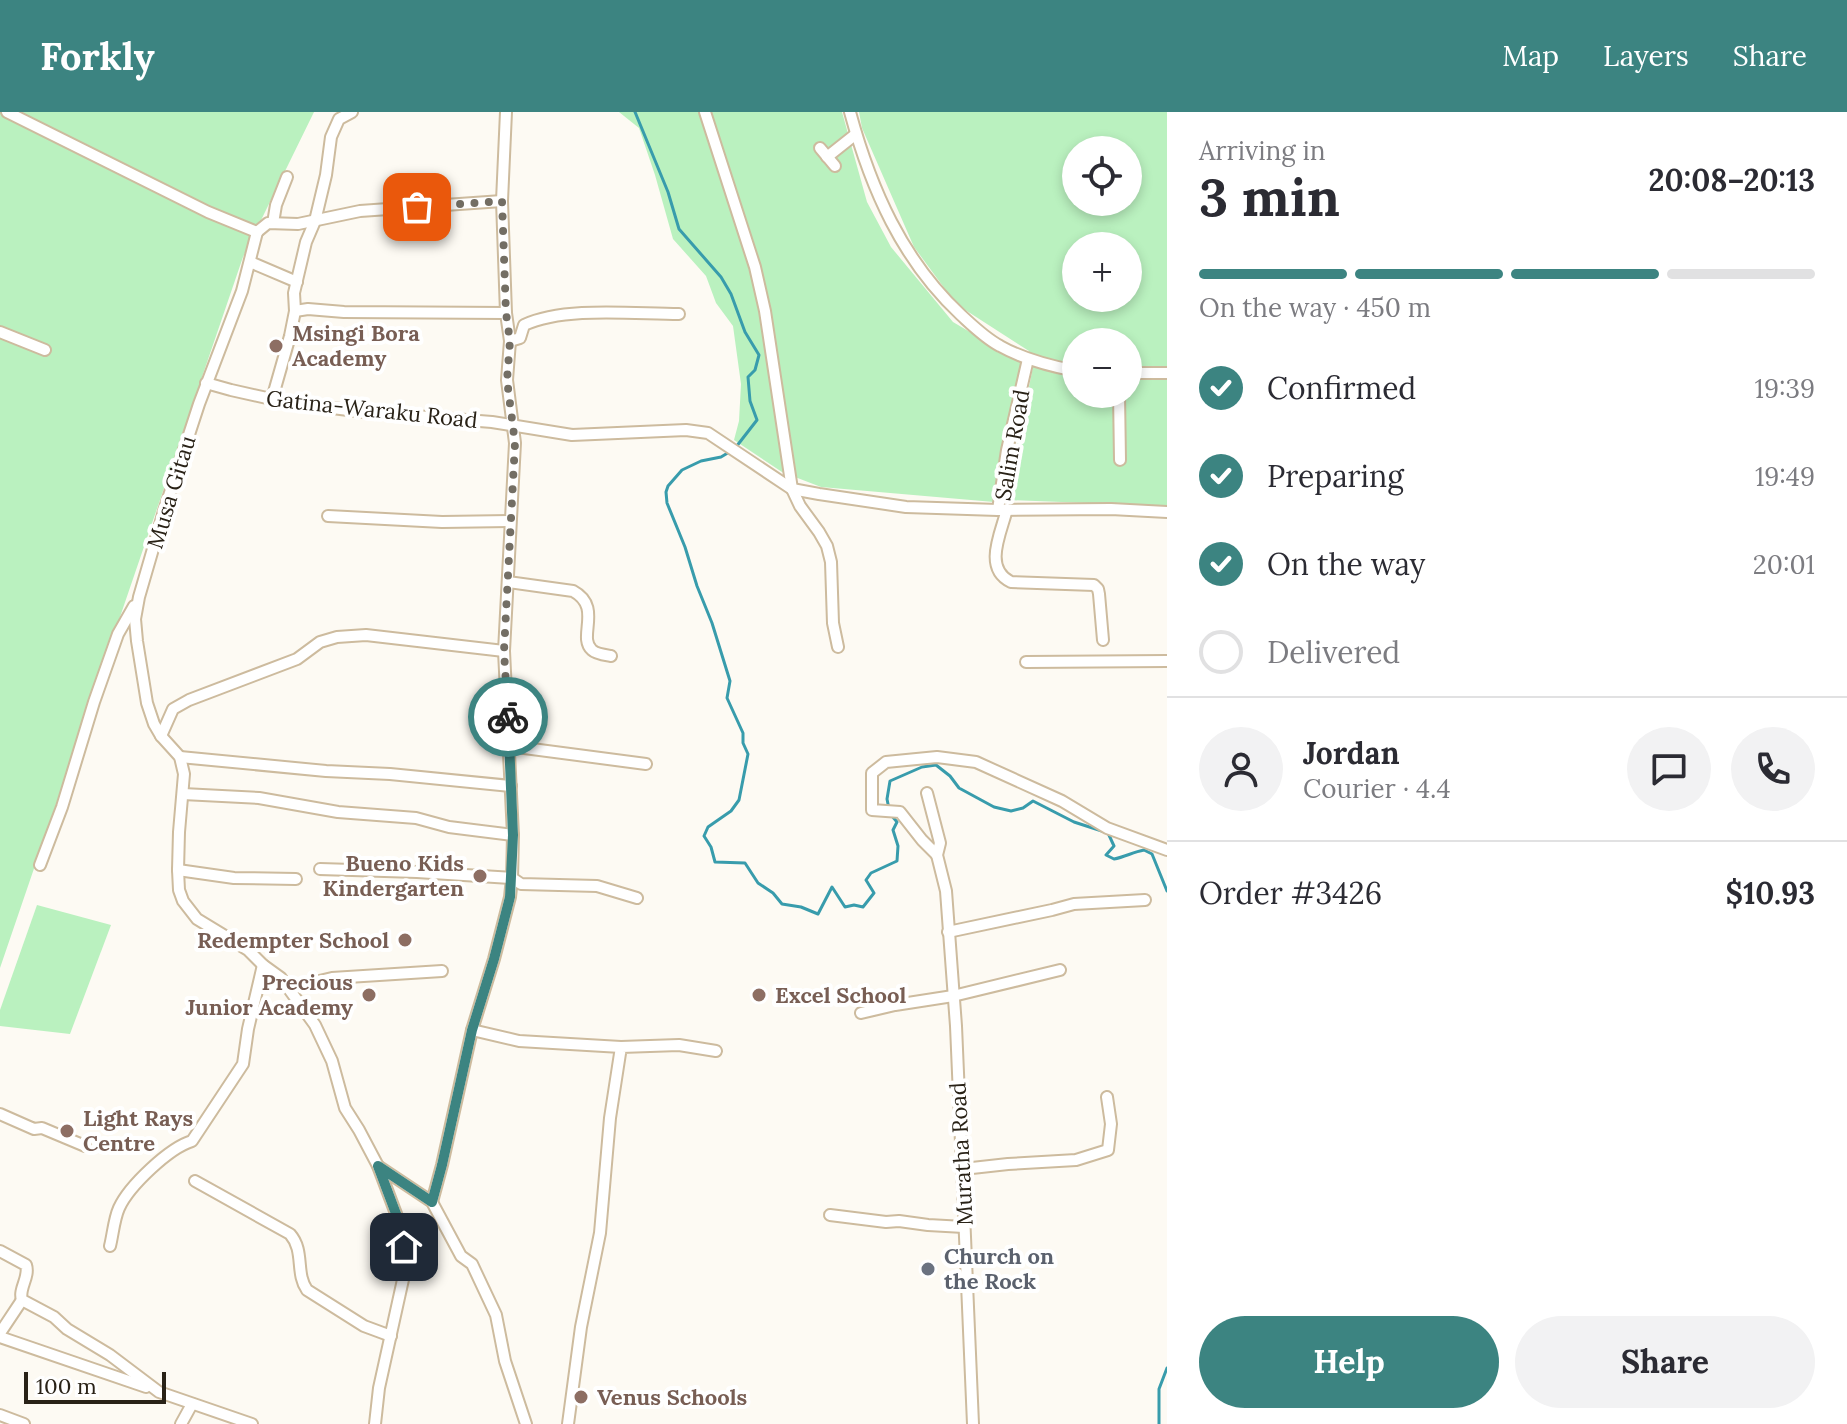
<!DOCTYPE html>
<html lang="en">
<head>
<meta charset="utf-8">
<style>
	:root { --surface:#fff; --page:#f2f2f3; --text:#2b2b33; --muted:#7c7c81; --line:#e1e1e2; --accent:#3c8481 }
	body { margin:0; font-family:Lora,serif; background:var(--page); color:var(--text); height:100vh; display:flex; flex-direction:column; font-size:30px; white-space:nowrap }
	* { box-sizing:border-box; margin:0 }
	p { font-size:26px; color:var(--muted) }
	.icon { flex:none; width:44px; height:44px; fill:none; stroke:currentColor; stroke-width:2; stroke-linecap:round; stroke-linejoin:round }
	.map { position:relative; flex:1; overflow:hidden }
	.details { display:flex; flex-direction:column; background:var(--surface); width:680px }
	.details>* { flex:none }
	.fabs { position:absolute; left:1062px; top:24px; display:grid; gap:16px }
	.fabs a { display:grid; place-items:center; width:80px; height:80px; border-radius:50%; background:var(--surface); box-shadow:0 4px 12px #0003; font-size:40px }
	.scale { position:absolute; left:24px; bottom:20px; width:142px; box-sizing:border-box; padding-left:8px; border:4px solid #292217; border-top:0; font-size:22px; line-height:28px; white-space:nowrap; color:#292217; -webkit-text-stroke:6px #fff; paint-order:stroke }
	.pin { position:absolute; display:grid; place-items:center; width:68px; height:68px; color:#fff; margin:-34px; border-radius:16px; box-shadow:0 4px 12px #0006 }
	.courier { position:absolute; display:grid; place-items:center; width:80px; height:80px; margin:-40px; border:6px solid #3c8481; border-radius:50%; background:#fff; color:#222; box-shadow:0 2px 10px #0007 }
	.summary em { font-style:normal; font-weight:800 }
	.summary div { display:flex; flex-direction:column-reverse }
	.summary { display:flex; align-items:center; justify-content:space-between; height:136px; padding:0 32px }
	h1 { font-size:52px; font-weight:800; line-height:60px }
	.bar { display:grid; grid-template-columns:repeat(4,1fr); gap:12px 8px; align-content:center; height:96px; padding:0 32px }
	.bar i { height:10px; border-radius:6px; background:var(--line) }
	.bar .selected { background:var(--accent) }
	.bar p { grid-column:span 4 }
	.line { display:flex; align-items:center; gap:20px; padding:0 32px; border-top:2px solid var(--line) }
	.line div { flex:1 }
	.round { display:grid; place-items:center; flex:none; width:84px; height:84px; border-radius:42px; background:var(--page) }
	ol { padding:0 32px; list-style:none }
	li { display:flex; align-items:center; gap:24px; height:88px }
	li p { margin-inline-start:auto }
	li .icon { padding:8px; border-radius:50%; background:var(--accent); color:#fff; stroke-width:4 }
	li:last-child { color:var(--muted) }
	li i { width:44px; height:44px; border:4px solid var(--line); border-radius:50% }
	.cta { display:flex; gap:16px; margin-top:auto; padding:16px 32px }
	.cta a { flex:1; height:92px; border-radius:48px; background:var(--accent); color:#fff; font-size:32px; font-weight:800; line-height:92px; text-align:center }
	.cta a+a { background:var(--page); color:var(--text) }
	header { display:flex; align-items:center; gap:48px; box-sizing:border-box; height:112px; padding:0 40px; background:var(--accent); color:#fff }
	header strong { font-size:38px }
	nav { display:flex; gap:44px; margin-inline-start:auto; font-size:28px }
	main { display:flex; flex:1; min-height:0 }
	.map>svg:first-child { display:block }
	.green { fill:#baf1bf; fill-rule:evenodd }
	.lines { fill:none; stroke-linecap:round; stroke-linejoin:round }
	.stream { stroke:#389cac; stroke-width:3 }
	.minor-casing { stroke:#cdbb9e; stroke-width:14 }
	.minor { stroke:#fff; stroke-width:10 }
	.done { stroke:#736e64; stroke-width:8; stroke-dasharray:0 14.4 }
	.route { stroke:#3c8481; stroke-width:10 }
	.education-dot { fill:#8d6e63; stroke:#fff; stroke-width:3 }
	.worship-dot { fill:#6b7280; stroke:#fff; stroke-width:3 }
	.labels { text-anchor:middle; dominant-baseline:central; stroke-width:8; stroke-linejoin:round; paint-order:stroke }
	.education-label { font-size:22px; font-weight:bold; fill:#785e54; stroke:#fff; text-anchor:start }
	.street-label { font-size:22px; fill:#292217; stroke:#fff }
	.worship-label { font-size:22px; font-weight:bold; fill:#5b616d; stroke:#fff; text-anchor:start }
</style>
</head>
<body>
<header>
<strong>Forkly</strong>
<nav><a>Map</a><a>Layers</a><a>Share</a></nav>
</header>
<main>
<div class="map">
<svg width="1167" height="1312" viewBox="0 0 1167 1312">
	<rect width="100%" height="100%" fill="#fdfaf3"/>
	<!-- green -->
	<g class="green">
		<polygon points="0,0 314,0 243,145 0,856"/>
		<polygon points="619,0 842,0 867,90 891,135 953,210 1022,251 994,390 821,375 782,360 734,328 739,309 741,272 733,214 716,191 706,164 673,127 655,63 639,16"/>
		<path d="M859 0H1167V394L1006 388 1033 255 1029 239 956 192 914 135 862 16ZM1076 38H1128V90H1076ZM1076 134H1128V186H1076ZM1076 230H1128V282H1076Z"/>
		<polygon points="37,793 111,813 70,922 0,914 0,898"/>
	</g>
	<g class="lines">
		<!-- stream -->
		<g class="stream">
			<polyline points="635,0 668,80 679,117 721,165 731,182 745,220 759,243 755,258 748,265 750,289 757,308 736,335"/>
			<polyline points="731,339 721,345 701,349 682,358 668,374 666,380 667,391 685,435 697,474 712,511 730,569 727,586 743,621 743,631 748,642 739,688 731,699 708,715 704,724 711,735 715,750 745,751 758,771 773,781 782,792 801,795 818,802 832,775 845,795 854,793 863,795 874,781 866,768 871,761 897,749 898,734 893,718 897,710 892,704"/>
			<path d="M889 697 887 687 890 669 922 655 936 653 950 664 959 676 994 695 1011 699 1023 696 1033 689 1074 710 1108 721 1114 734 1106 743 1114 747C1125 745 1133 740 1144 738L1152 742 1167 779"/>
			<polyline points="1159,1312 1159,1277 1167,1256"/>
		</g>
		<defs>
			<g id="minor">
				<polyline points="7,0 208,100 257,120"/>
				<polyline points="705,0 755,155 765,199 792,377 800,394 819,420 827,434 831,450 833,511 838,535"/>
				<path d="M850 0C871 77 902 148 961 203 973 214 985 226 1000 234 1023 247 1050 254 1076 259"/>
				<polyline points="820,36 835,54"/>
				<polyline points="827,45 856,22"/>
				<polyline points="273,111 276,93 287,65"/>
				<polyline points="257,120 242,179 199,292 164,399 139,485 135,507 137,529 147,591 154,612 161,624 180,645 184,662 179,720 178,758 179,778 183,789 197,807 248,838 263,853 281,866 315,913 332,949 345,996 359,1018 378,1054 401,1115 404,1135 404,1163 379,1276 375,1312"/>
				<polyline points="257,120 268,111 298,112 360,99 502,89"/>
				<polyline points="250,150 297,170"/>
				<polyline points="295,199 308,197 344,200 506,201"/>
				<polyline points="0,220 45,238"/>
				<path d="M510 229 520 226 524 213C565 194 634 202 679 202"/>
				<polyline points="1128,261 1167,261"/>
				<polyline points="206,271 231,278 285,290 364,300 492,310 572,323 686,318 708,321 792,377 819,382 906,395 998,398 1111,397 1167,400"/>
				<polyline points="1119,282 1120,348"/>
				<polyline points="272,287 290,224 295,199 294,181 306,130 315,109 326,63 331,25 339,7 352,0"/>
				<path d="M1007 397C1002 419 982 456 1011 470L1094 473 1098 477 1099 482 1103 528"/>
				<polyline points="998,398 1007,338 1028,247"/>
				<polyline points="328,404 442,410 510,409"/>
				<path d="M508 470 573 479C603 495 577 525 592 538 596 542 605 543 611 544"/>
				<polyline points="1026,550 1167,549"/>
				<polyline points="161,624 173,597 189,588 297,547 320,530 337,525 366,523 504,539"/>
				<polyline points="509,634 646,652"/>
				<polyline points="180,645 326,659 390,662 511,674"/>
				<polyline points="927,681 940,731 937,743 946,779 956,914 973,1312"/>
				<polyline points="183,682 259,686 338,700 416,706 449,715 513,723"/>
				<polyline points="937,743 922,728 900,700 872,698 872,661 886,650 937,645 976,650 1062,689 1107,716 1167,738"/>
				<polyline points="40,753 62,695 94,590 118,522 134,494"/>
				<polyline points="320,757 417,760 512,766 521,772 597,774 637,786"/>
				<polyline points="178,758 234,766 296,767"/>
				<polyline points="948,820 1052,798 1074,792 1145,788"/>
				<polyline points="290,876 332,866 442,859"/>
				<polyline points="861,901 895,893 953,884 1060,858"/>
				<polyline points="472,918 519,929 621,935"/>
				<polyline points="0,1002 34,1017 42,1016 85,1034"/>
				<polyline points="378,1054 432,1090 461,1144 472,1152 496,1203 505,1249 526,1312"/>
				<polyline points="963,1057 1008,1052 1076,1048 1108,1038 1111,1012 1107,985"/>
				<path d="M195 1069 290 1122C305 1139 295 1161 307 1178L364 1214 391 1224"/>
				<polyline points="432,1090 442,1053 472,918 494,847 510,785 512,766 513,723 504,539 515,331 507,268 510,229 506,201 502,89 506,0"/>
				<polyline points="830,1103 886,1110 899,1109 928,1113 964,1115"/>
				<path d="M110 1134C113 1122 114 1107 119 1096 129 1074 169 1036 192 1029L243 952 248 917 263 853"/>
				<path d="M0 1139 26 1153C30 1165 18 1177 22 1188L54 1205 67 1217 110 1243 159 1280 252 1312"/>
				<polyline points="0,1221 22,1188"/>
				<polyline points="0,1225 146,1275"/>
				<polyline points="0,1303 24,1312"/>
				<polyline points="181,1312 192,1292"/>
				<polyline points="568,1312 581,1215 600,1121 610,1006 621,935 679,933 716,939"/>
			</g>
		</defs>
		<!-- minor casing -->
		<use href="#minor" class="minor-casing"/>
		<!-- minor -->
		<use href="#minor" class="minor"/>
	</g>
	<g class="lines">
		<!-- done -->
		<polyline class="done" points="417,95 502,89 506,201 510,229 507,268 515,331 504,539 508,605"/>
		<!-- route -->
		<polyline class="route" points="404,1135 401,1115 378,1054 432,1090 442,1053 472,918 494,847 510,785 513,723 508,605"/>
	</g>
	<!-- markers -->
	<g class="education-dot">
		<circle cx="276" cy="234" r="8"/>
		<circle cx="480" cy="764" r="8"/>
		<circle cx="405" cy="828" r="8"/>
		<circle cx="369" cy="883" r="8"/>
		<circle cx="759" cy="883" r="8"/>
		<circle cx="67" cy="1019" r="8"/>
		<circle cx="581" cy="1285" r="8"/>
	</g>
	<circle class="worship-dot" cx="928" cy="1157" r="8"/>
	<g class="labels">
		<!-- education labels -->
		<g class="education-label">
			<text x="292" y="221">Msingi Bora<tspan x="292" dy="25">Academy</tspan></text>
			<text x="464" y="751" text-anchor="end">Bueno Kids<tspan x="464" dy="25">Kindergarten</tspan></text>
			<text x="389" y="828" text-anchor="end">Redempter School</text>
			<text x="353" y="870" text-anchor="end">Precious<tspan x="353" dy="25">Junior Academy</tspan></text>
			<text x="775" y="883">Excel School</text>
			<text x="83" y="1006">Light Rays<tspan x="83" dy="25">Centre</tspan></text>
			<text x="597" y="1285">Venus Schools</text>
		</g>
		<!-- street labels -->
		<g class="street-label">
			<text transform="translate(372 297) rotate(6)">Gatina-Waraku Road</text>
			<text transform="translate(1012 333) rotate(-80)">Salim Road</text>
			<text transform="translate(171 380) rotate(-73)">Musa Gitau</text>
			<text transform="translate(961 1042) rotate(-93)">Muratha Road</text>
		</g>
		<!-- worship labels -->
		<g class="worship-label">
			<text x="944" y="1144">Church on<tspan x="944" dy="25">the Rock</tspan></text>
		</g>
	</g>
</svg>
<div class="fabs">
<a><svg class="icon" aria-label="locate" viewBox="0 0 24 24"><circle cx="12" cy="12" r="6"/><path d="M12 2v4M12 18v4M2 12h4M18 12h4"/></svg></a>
<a>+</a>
<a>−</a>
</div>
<div class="scale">100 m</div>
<div class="pin" style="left:417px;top:95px;background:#ea580c"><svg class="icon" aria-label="bag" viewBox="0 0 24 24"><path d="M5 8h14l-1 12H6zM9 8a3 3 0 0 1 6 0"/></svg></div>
<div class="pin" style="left:404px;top:1135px;background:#1f2937"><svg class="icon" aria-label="home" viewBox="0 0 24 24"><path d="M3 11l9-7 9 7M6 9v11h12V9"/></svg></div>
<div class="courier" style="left:508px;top:605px"><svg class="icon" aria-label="bike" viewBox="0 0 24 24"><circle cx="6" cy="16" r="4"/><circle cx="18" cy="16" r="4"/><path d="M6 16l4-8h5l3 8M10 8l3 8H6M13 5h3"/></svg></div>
</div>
<section class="details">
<div class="summary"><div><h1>3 min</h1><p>Arriving in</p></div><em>20:08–20:13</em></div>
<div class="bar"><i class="selected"></i><i class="selected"></i><i class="selected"></i><i></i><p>On the way · 450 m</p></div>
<ol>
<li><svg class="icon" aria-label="check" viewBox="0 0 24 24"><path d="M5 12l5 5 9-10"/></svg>Confirmed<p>19:39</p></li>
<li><svg class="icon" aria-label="check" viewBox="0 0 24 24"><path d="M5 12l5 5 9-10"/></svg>Preparing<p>19:49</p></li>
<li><svg class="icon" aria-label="check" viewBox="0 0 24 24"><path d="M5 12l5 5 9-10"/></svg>On the way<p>20:01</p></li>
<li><i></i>Delivered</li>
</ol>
<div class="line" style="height:144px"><a class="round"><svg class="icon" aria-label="person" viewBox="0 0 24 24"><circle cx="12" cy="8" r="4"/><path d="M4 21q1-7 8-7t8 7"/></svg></a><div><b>Jordan</b><p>Courier · 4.4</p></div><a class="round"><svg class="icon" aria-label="chat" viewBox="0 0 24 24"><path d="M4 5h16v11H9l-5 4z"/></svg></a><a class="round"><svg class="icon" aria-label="phone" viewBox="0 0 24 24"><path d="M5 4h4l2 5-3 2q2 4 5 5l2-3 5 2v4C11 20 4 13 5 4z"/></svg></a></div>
<div class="line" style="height:104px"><div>Order #3426</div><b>$10.93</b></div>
<div class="cta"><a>Help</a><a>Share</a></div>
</section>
</main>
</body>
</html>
